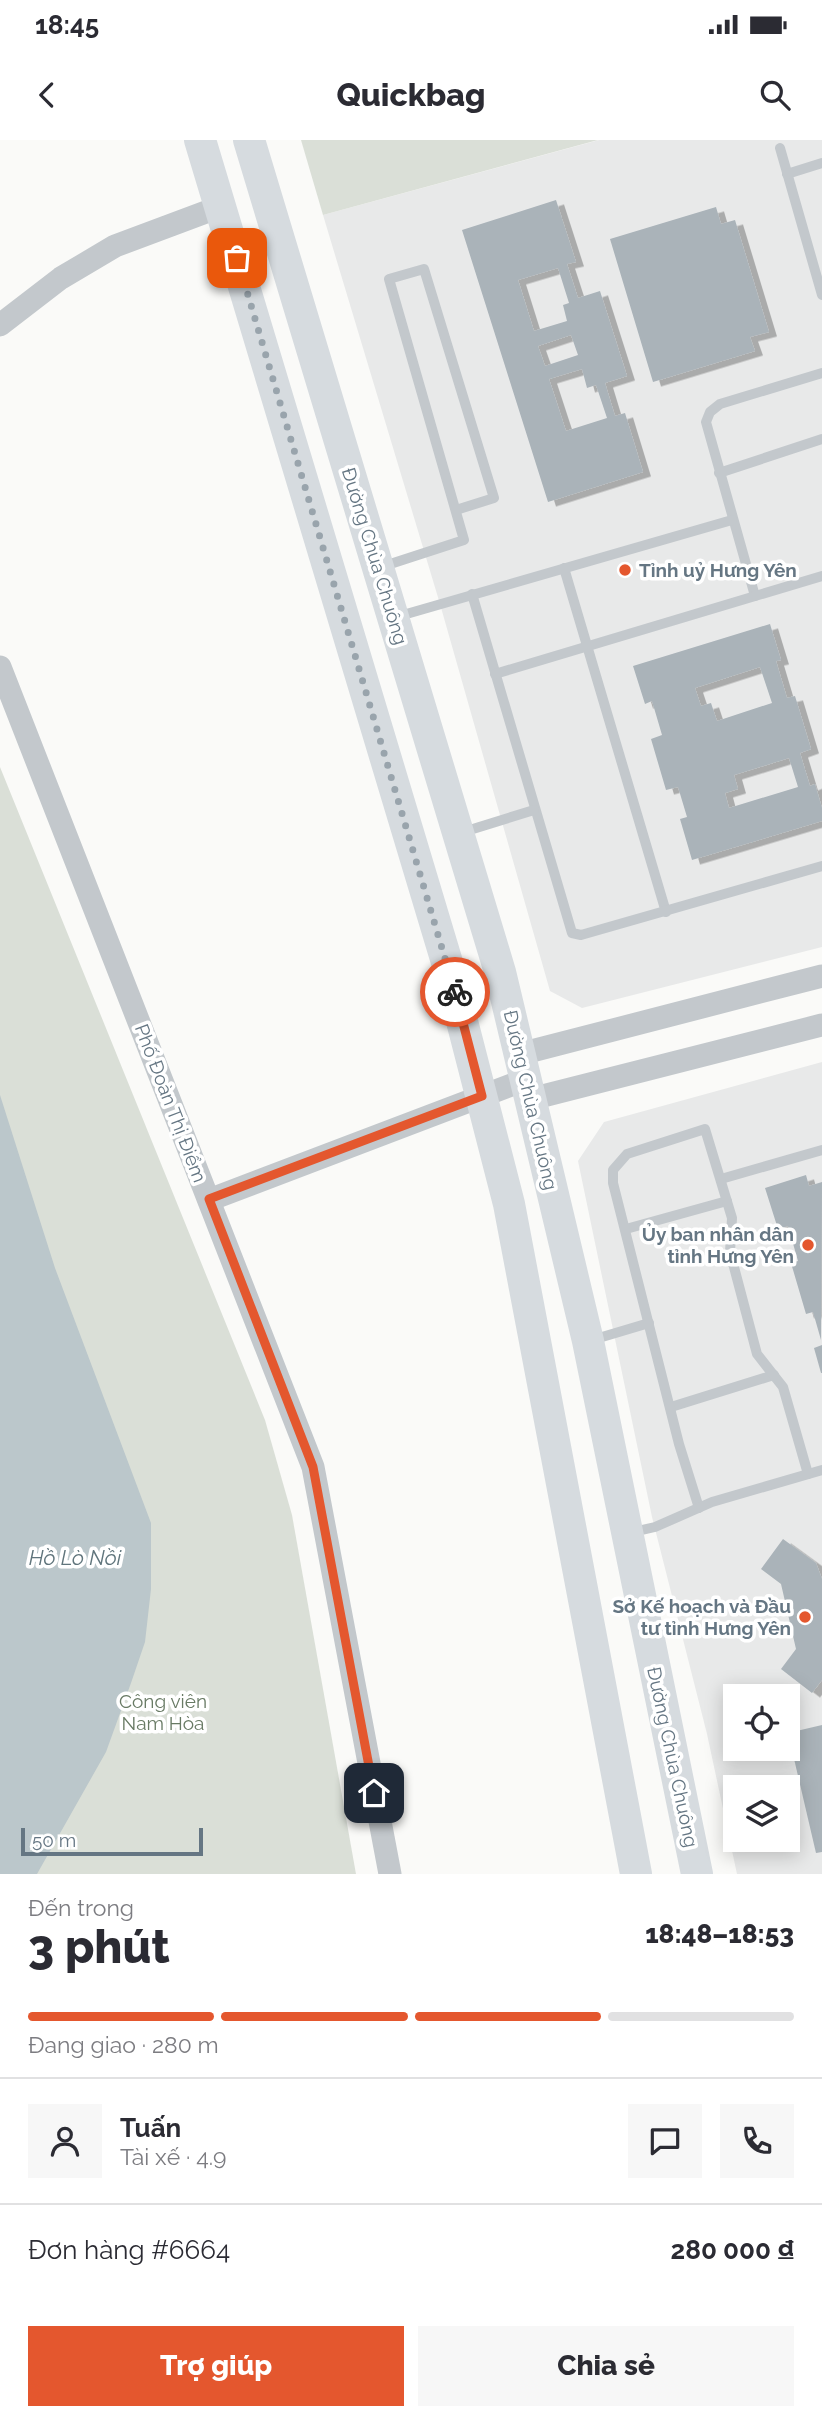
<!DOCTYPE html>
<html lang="vi">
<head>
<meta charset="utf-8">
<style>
	:root { --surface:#fff; --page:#f7f7f7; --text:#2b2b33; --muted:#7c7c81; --line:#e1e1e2; --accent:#e4572e }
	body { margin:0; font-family:Raleway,sans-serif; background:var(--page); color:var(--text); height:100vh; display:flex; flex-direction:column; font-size:26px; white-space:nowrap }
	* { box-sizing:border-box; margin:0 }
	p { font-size:23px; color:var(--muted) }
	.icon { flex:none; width:38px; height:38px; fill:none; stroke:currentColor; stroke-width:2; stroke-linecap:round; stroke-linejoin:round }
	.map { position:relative; height:1734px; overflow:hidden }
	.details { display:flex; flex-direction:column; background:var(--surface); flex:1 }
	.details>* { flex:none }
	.fabs { position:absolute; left:723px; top:1544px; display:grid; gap:14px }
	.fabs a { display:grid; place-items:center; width:77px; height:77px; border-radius:0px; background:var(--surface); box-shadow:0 4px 18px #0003; font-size:35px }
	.scale { position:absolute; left:21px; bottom:18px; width:182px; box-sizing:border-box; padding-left:7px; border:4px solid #657683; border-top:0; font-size:19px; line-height:24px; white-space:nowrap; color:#657683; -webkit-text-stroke:5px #fff; paint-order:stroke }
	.pin { position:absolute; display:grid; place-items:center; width:60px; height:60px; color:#fff; margin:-30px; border-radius:14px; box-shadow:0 4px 10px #0006 }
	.courier { position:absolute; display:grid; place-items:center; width:70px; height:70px; margin:-35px; border:5px solid #e4572e; border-radius:50%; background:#fff; color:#222; box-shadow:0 2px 9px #0007 }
	.summary em { font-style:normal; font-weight:800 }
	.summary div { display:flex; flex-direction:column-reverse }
	.summary { display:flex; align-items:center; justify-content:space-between; height:119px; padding:0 28px }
	h1 { font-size:46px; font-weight:800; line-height:52px }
	.bar { display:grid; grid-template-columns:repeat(4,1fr); gap:10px 7px; align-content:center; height:84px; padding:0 28px }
	.bar i { height:9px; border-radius:5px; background:var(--line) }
	.bar .selected { background:var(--accent) }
	.bar p { grid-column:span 4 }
	.line { display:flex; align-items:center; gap:18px; padding:0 28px; border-top:2px solid var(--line) }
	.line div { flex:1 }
	.round { display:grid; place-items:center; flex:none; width:74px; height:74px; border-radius:0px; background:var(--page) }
	.cta { display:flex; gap:14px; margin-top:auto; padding:14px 28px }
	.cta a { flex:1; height:80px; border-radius:0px; background:var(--accent); color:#fff; font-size:28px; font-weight:800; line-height:80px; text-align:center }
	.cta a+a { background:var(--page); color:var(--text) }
	.status { display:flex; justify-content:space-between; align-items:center; height:49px; padding:0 35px; background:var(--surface); direction:ltr }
	.status svg { height:19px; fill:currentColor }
	header { display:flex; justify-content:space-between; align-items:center; height:91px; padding:0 28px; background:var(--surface); font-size:32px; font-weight:800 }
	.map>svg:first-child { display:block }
	.built { fill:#e8e9e9; fill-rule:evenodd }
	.green { fill:#dadfd7 }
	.water { fill:#bbc7cb }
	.building { fill:#aab3b9; fill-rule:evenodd; filter:url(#shadow) }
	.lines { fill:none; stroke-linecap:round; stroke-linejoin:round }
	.lane { stroke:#c3c8cc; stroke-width:10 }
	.street { stroke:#c3c8cc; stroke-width:23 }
	.secondary { stroke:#d6dbdf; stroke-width:32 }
	.done { stroke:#99a4ac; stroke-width:7; stroke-dasharray:0 12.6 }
	.route { stroke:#e4572e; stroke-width:9 }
	.poi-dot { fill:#e4572e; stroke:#fff; stroke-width:2.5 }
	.labels { text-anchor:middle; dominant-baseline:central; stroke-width:7; stroke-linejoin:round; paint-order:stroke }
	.street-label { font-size:19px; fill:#657683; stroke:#fff }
	.poi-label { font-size:19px; font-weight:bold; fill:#657683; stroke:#fff; text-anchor:end }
	.park-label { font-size:19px; fill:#687a64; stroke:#fff }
	.water-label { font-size:21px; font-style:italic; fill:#60757c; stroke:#fff }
</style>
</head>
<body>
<div class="status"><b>18:45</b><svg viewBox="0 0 49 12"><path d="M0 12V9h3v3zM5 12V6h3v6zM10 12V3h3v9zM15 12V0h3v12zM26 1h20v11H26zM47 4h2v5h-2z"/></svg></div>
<header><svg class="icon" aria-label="back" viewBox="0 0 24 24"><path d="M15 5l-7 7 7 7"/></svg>Quickbag<svg class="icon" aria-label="search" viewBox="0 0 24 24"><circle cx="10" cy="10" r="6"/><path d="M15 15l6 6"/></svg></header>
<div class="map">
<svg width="822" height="1734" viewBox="0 0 822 1734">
	<defs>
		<filter id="shadow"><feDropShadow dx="8" dy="4.5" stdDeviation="0" flood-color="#0004"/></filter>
	</defs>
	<rect width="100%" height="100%" fill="#fafaf8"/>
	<!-- built -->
	<g class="built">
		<polygon points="599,0 822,0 822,807 582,868 550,851 440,464 323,75"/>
		<path d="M822 922V1734H737L707 1594 652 1377 578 1021 604 982ZM735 1556H788V1608H735ZM735 1647H788V1699H735Z"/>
	</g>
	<!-- green -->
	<g class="green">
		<polygon points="301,0 598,0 323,75"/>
		<polygon points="0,627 265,1280 292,1375 356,1734 0,1734"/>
	</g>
	<!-- water -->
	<polygon class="water" points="0,955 55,1128 151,1383 151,1449 145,1502 131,1543 106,1612 37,1734 0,1734"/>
	<!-- building -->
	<g class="building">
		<path d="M556 60 576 122 567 124 578 158 600 151 627 236 605 243 615 276 625 273 643 332 548 362 462 90ZM558 128 569 163 563 165 567 181 534 191 518 140ZM571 195 578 215 545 226 538 206ZM582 229 587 248 596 245 607 278 566 291 549 239Z"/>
		<polygon points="716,67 721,84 735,80 769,192 750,197 755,211 653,242 610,99"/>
		<path d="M770 484 781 520 776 521 787 558 795 556 811 609 800 613 810 646 815 644 822 668V681L692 720 680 679 687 677 678 647 666 650 651 599 662 595 652 561 645 564 633 526ZM760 527 772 563 717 581 711 563 701 566 695 548ZM789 618 798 647 729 668 725 653 738 649 734 635Z"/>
		<polygon points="806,1035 809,1046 822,1042 821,1200 813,1172 806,1174 791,1123 798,1121 788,1086 778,1089 765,1048"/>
		<polygon points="822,1205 822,1233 821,1233 814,1208"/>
		<polygon points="783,1399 816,1423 822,1439 822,1540 812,1553 781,1529 796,1509 781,1444 761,1429"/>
		<polygon points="822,1585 822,1712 816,1713 788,1593"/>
	</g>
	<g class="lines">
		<!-- lane -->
		<g class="lane">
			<polyline points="780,8 822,155"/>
			<polyline points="787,34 822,23"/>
			<polyline points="719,333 822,299"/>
			<polyline points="381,427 464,400 389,139 424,129 494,358 456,370"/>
			<polyline points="564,428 666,772"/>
			<polyline points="472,454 572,793 581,795 822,726"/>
			<polyline points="755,456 706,282 710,272 720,264 822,233"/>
			<polyline points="396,477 732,380"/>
			<polyline points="495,534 822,436"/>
			<polyline points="460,693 534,670"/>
			<polyline points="721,1039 822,1010"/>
			<polyline points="626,1089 727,1061"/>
			<polyline points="592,1200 649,1183"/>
			<polyline points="671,1267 774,1235"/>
			<polyline points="699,1368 679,1304 613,1043 613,1030 627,1014 705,989 732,1078 730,1112 757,1214 783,1247 808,1334"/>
			<polyline points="629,1393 655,1387 712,1362 822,1330"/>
		</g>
		<!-- street -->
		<g class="street">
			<polyline points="0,185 61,138 115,106 222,66"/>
			<polyline points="0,527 313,1327 390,1734"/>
			<polyline points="520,914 822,836"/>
			<polyline points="531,959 822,885"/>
			<polyline points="209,1060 527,939"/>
		</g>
		<!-- secondary -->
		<g class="secondary">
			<polyline points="200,0 446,819 509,1064 636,1734"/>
			<polyline points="249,0 500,832 588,1201 697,1734"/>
		</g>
	</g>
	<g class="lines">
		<!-- done -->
		<polyline class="done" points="237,118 455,852"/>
		<!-- route -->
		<polyline class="route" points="374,1653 313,1327 209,1059 482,956 455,852"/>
	</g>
	<!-- markers -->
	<g class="poi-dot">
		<circle cx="625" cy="430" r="7"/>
		<circle cx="808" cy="1105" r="7"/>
		<circle cx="805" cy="1477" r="7"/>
	</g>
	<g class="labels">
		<!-- street labels -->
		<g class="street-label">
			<text transform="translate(375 416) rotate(73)">Đường Chùa Chuông</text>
			<text transform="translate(531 960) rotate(77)">Đường Chùa Chuông</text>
			<text transform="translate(171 963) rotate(69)">Phố Đoàn Thị Điểm</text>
			<text transform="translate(673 1617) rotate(78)">Đường Chùa Chuông</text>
		</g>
		<!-- poi labels -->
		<g class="poi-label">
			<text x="639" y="430" text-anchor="start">Tỉnh uỷ Hưng Yên</text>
			<text x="794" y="1094">Ủy ban nhân dân<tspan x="794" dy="22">tỉnh Hưng Yên</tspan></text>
			<text x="791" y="1466">Sở Kế hoạch và Đầu<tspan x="791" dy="22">tư tỉnh Hưng Yên</tspan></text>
		</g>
		<!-- park labels -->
		<g class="park-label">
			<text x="163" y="1561">Công viên<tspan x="163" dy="22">Nam Hòa</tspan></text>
		</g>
		<!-- water labels -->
		<g class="water-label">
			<text x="75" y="1417">Hồ Lò Nồi</text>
		</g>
	</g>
</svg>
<div class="fabs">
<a><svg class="icon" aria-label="locate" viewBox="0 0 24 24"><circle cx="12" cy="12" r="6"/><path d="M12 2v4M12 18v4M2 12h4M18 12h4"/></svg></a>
<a><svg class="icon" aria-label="layers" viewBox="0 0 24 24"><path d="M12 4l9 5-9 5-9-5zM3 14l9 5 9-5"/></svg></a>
</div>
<div class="scale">50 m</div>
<div class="pin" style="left:237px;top:118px;background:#ea580c"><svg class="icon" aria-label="bag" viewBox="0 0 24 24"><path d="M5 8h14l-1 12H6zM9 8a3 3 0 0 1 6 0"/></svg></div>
<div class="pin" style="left:374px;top:1653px;background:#1f2937"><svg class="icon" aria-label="home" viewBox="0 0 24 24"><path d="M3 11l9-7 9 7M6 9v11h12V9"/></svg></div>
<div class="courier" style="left:455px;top:852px"><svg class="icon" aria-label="bike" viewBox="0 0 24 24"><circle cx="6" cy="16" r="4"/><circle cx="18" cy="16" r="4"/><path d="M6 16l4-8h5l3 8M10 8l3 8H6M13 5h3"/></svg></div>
</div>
<section class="details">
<div class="summary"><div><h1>3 phút</h1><p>Đến trong</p></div><em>18:48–18:53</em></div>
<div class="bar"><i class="selected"></i><i class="selected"></i><i class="selected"></i><i></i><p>Đang giao · 280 m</p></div>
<div class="line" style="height:126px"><a class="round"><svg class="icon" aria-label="person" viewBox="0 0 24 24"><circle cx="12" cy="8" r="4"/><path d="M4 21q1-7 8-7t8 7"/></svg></a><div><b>Tuấn</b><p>Tài xế · 4.9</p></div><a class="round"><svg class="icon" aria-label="chat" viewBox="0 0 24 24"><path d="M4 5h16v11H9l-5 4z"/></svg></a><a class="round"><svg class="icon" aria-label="phone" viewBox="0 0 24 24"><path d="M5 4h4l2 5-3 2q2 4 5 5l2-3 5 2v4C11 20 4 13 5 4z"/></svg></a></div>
<div class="line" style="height:91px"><div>Đơn hàng #6664</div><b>280 000 ₫</b></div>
<div class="cta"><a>Trợ giúp</a><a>Chia sẻ</a></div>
</section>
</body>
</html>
